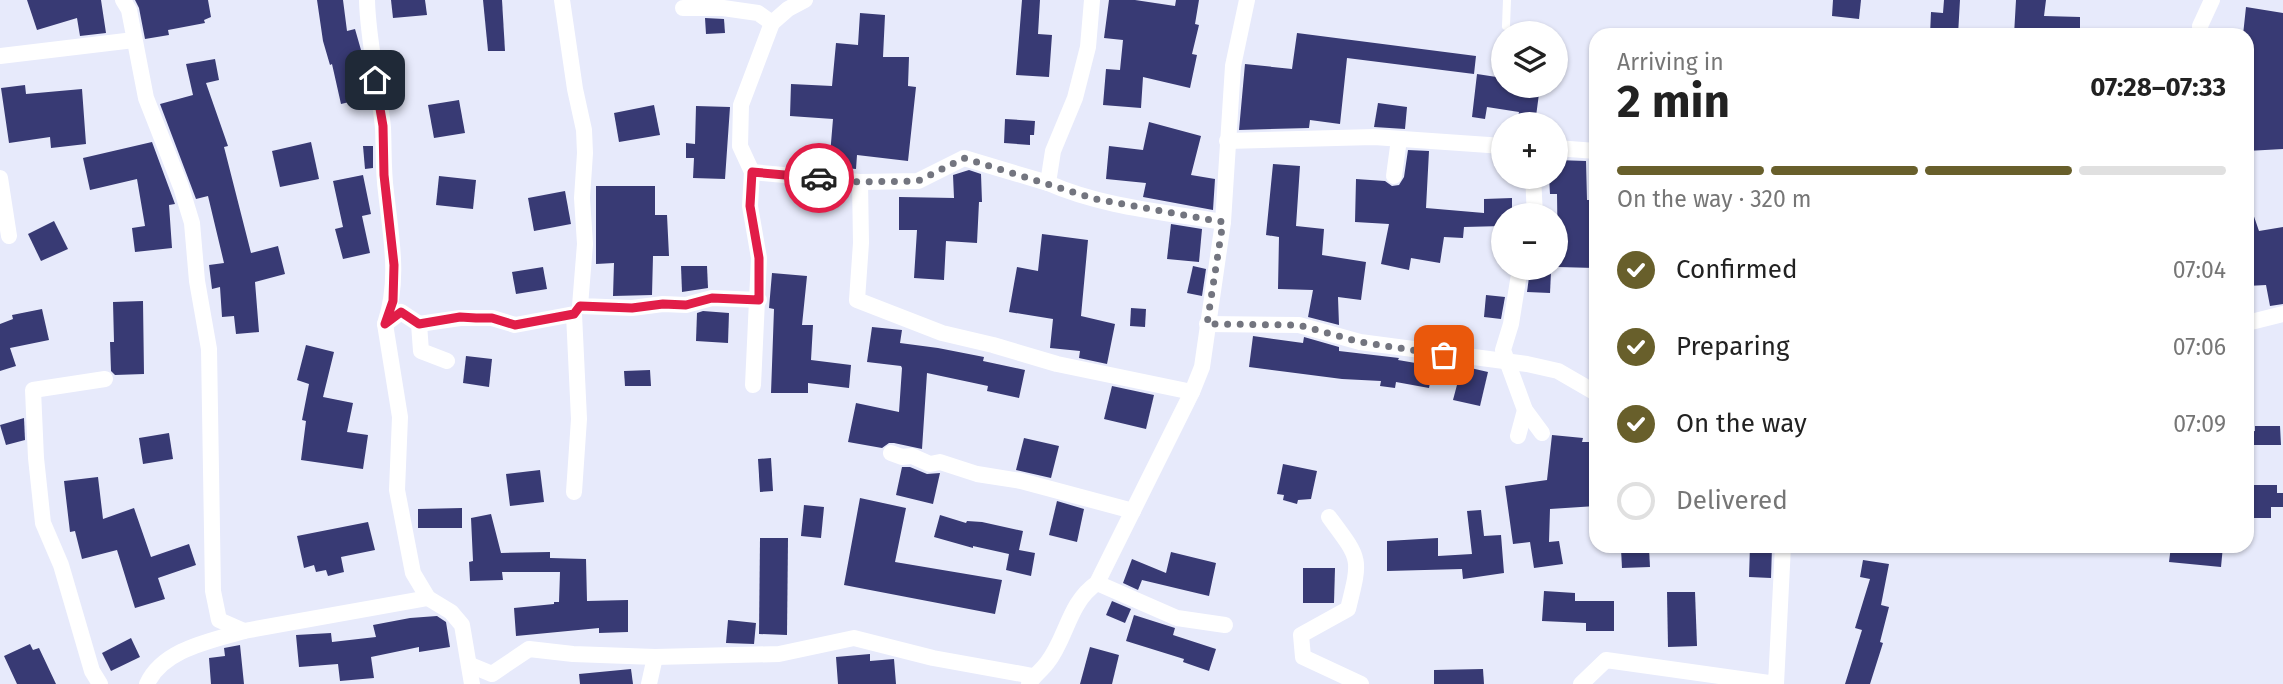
<!DOCTYPE html>
<html lang="en">
<head>
<meta charset="utf-8">
<style>
	:root { --surface:#fff; --page:#f6f6f6; --text:#222; --muted:#767676; --line:#e0e0e0; --accent:#685f2b }
	body { margin:0; font-family:"Fira Sans",sans-serif; background:var(--page); color:var(--text); height:100vh; display:flex; flex-direction:column; font-size:26px; white-space:nowrap }
	* { box-sizing:border-box; margin:0 }
	p { font-size:23px; color:var(--muted) }
	.icon { flex:none; width:38px; height:38px; fill:none; stroke:currentColor; stroke-width:2; stroke-linecap:round; stroke-linejoin:round }
	.map { position:relative; flex:1; overflow:hidden }
	.side { position:absolute; left:1589px; top:28px; width:665px; height:525px; display:flex; flex-direction:column; background:var(--surface); border-radius:21px; box-shadow:0 2px 5px #0004 }
	.side>* { flex:none }
	.fabs { position:absolute; left:1491px; top:21px; display:grid; gap:14px }
	.fabs a { display:grid; place-items:center; width:77px; height:77px; border-radius:50%; background:var(--surface); box-shadow:0 2px 5px #0004; font-size:35px }
	.pin { position:absolute; display:grid; place-items:center; width:60px; height:60px; color:#fff; margin:-30px; border-radius:14px; box-shadow:0 4px 10px #0006 }
	.courier { position:absolute; display:grid; place-items:center; width:70px; height:70px; margin:-35px; border:5px solid #e11d48; border-radius:50%; background:#fff; color:#222; box-shadow:0 2px 9px #0007 }
	.overview em { font-style:normal; font-weight:700 }
	.overview div { display:flex; flex-direction:column-reverse }
	.overview { display:flex; align-items:center; justify-content:space-between; height:119px; padding:0 28px }
	h1 { font-size:46px; font-weight:700; line-height:52px }
	.bar { display:grid; grid-template-columns:repeat(4,1fr); gap:10px 7px; align-content:center; height:84px; padding:0 28px }
	.bar i { height:9px; border-radius:5px; background:var(--line) }
	.bar .on { background:var(--accent) }
	.bar p { grid-column:span 4 }
	ol { padding:0 28px; list-style:none }
	li { display:flex; align-items:center; gap:21px; height:77px }
	li p { margin-inline-start:auto }
	li .icon { padding:7px; border-radius:50%; background:var(--accent); color:#fff; stroke-width:4 }
	li:last-child { color:var(--muted) }
	li i { width:38px; height:38px; border:4px solid var(--line); border-radius:50% }
	.map>svg:first-child { display:block }
	.building { fill:#383a74 }
	.lines { fill:none; stroke-linecap:round; stroke-linejoin:round }
	.service { stroke:#fff; stroke-width:8 }
	.minor { stroke:#fff; stroke-width:16 }
	.done { stroke:#73757f; stroke-width:7; stroke-dasharray:0 12.6 }
	.route { stroke:#e11d48; stroke-width:9 }
</style>
</head>
<body>
<div class="map">
<svg width="2283" height="684" viewBox="0 0 2283 684">
	<rect width="100%" height="100%" fill="#e7eafb"/>
	<!-- building -->
	<g class="building">
		<polygon points="27,0 101,0 106,33 80,36 77,18 37,30"/>
		<polygon points="135,0 208,0 211,17 204,20 205,23 168,30 169,35 145,39 139,8"/>
		<polygon points="317,0 343,0 347,31 355,29 361,50 362,56 357,57 366,98 341,104 332,64 330,65 323,41"/>
		<polygon points="391,0 425,0 427,15 393,18"/>
		<polygon points="483,0 502,0 505,51 488,51"/>
		<polygon points="1022,0 1040,0 1038,34 1052,35 1049,77 1016,75"/>
		<polygon points="1109,0 1135,0 1175,6 1176,0 1199,0 1195,24 1199,25 1192,54 1197,55 1190,88 1143,77 1141,108 1103,105 1106,69 1120,70 1123,40 1104,38"/>
		<polygon points="1833,0 1861,0 1859,19 1832,16"/>
		<polygon points="1944,0 1960,0 1958,35 1930,35 1931,12 1943,13"/>
		<polygon points="2016,0 2046,0 2044,16 2080,17 2080,35 2014,35"/>
		<polygon points="2246,7 2283,13 2283,149 2247,151 2247,35 2243,35"/>
		<polygon points="860,13 885,15 883,57 909,57 908,86 916,87 908,161 857,155 856,169 829,167 833,119 790,116 791,84 832,86 836,43 858,45"/>
		<polygon points="705,18 724,19 725,33 706,34"/>
		<polygon points="1297,33 1476,56 1474,74 1347,58 1340,124 1310,120 1309,128 1239,130 1245,64 1292,69"/>
		<polygon points="215,59 219,80 206,83 228,146 224,147 251,253 278,246 285,274 255,282 259,332 236,334 234,316 222,317 220,287 212,289 209,265 224,263 208,196 196,199 160,104 193,95 186,64"/>
		<polygon points="1477,74 1503,78 1503,86 1540,86 1535,124 1517,122 1519,112 1487,107 1485,119 1472,117"/>
		<polygon points="25,85 26,94 82,89 86,144 51,148 50,137 9,143 1,88"/>
		<polygon points="459,100 465,133 434,138 428,105"/>
		<polygon points="1378,103 1407,107 1405,129 1374,127"/>
		<polygon points="654,105 660,135 619,142 614,113"/>
		<polygon points="696,106 730,107 725,179 693,178 694,158 686,158 686,143 695,144"/>
		<polygon points="1005,119 1035,121 1034,135 1030,135 1030,145 1004,143"/>
		<polygon points="1149,122 1201,136 1191,175 1215,179 1213,210 1143,197 1146,183 1106,179 1109,146 1143,150"/>
		<polygon points="152,142 175,204 169,205 172,248 135,252 132,228 145,226 137,179 90,190 83,158"/>
		<polygon points="311,142 319,179 280,187 272,151"/>
		<polygon points="363,146 373,146 373,168 365,169"/>
		<polygon points="1408,150 1429,151 1426,208 1484,213 1484,199 1512,198 1512,215 1503,215 1503,226 1464,227 1463,238 1444,237 1440,263 1411,258 1409,270 1381,264 1389,224 1355,222 1356,179 1385,181 1392,186 1399,185 1404,177"/>
		<polygon points="1556,160 1586,161 1587,200 1596,200 1595,268 1558,267 1557,194 1550,194 1549,177 1556,177"/>
		<polygon points="1273,164 1300,166 1296,226 1324,229 1322,255 1366,262 1361,300 1338,297 1339,325 1308,317 1313,290 1278,289 1279,237 1266,235"/>
		<polygon points="969,170 981,174 982,202 979,202 977,243 946,241 944,280 914,278 917,230 899,230 899,197 954,198 953,175"/>
		<polygon points="363,175 371,214 362,216 370,253 343,259 335,229 343,227 333,181"/>
		<polygon points="439,176 476,180 473,209 436,205"/>
		<polygon points="596,186 655,186 655,215 667,215 669,256 653,256 652,295 613,296 614,263 596,264"/>
		<polygon points="565,191 571,224 534,231 528,198"/>
		<polygon points="2247,202 2249,202 2259,231 2283,227 2283,304 2270,306 2266,285 2247,286"/>
		<polygon points="54,221 68,249 41,261 28,234"/>
		<polygon points="1171,224 1202,229 1199,262 1167,259"/>
		<polygon points="1042,234 1088,240 1081,316 1115,324 1107,364 1079,358 1080,351 1050,348 1053,319 1009,312 1017,267 1038,271"/>
		<polygon points="681,266 707,266 708,288 682,292"/>
		<polygon points="1193,266 1206,269 1202,296 1187,293"/>
		<polygon points="543,267 547,289 516,294 512,272"/>
		<polygon points="1530,270 1551,272 1550,293 1527,292"/>
		<polygon points="772,273 807,276 802,325 813,325 811,360 851,365 849,388 808,383 808,393 771,393 774,309 769,308"/>
		<polygon points="1486,295 1505,297 1501,319 1484,317"/>
		<polygon points="143,301 144,374 115,375 111,371 110,342 114,342 113,302"/>
		<polygon points="1131,308 1146,309 1145,327 1130,326"/>
		<polygon points="42,309 49,340 10,348 16,366 0,371 0,324 13,319 12,315"/>
		<polygon points="703,311 729,313 728,343 696,341 697,313"/>
		<polygon points="872,327 902,330 900,343 938,348 984,357 983,361 1025,370 1019,398 987,391 988,386 927,373 922,449 894,443 889,443 882,448 848,442 856,403 899,412 902,368 901,366 867,362"/>
		<polygon points="1253,336 1303,343 1304,337 1339,347 1339,351 1399,358 1398,360 1433,366 1429,388 1396,382 1395,388 1380,386 1381,381 1342,379 1249,367"/>
		<polygon points="306,345 334,352 323,397 353,403 347,432 368,435 363,469 301,460 306,421 302,420 309,384 297,380"/>
		<polygon points="466,356 492,359 489,387 463,383"/>
		<polygon points="1462,366 1488,372 1480,406 1453,400"/>
		<polygon points="650,370 651,386 625,386 624,371"/>
		<polygon points="1112,386 1154,395 1146,429 1104,419"/>
		<polygon points="24,418 25,440 6,445 0,425"/>
		<polygon points="2255,426 2280,426 2281,445 2247,445 2247,432 2255,431"/>
		<polygon points="169,433 173,459 143,464 139,438"/>
		<polygon points="1552,435 1583,438 1582,442 1596,442 1596,506 1550,509 1549,542 1559,541 1563,564 1534,568 1530,542 1513,544 1505,486 1547,480"/>
		<polygon points="1024,438 1059,446 1051,478 1016,470"/>
		<polygon points="771,458 773,491 760,492 758,459"/>
		<polygon points="1283,464 1317,471 1311,499 1298,500 1297,504 1283,500 1284,495 1277,494"/>
		<polygon points="902,467 910,467 927,474 940,473 933,504 896,495"/>
		<polygon points="540,470 544,502 510,506 506,474"/>
		<polygon points="98,477 103,519 134,508 151,557 189,544 196,565 158,578 165,599 135,608 117,550 82,559 75,531 70,532 64,481"/>
		<polygon points="2247,485 2277,485 2277,493 2283,493 2283,507 2271,507 2271,518 2251,518 2251,507 2247,507"/>
		<polygon points="860,498 906,508 895,562 1002,580 995,614 844,585"/>
		<polygon points="1057,501 1084,509 1077,542 1049,535"/>
		<polygon points="804,505 824,507 821,538 801,536"/>
		<polygon points="462,508 462,528 418,528 418,509"/>
		<polygon points="1481,510 1484,536 1501,535 1504,573 1463,579 1462,569 1387,571 1387,541 1438,538 1438,556 1472,554 1467,511"/>
		<polygon points="491,514 501,553 550,552 550,558 586,559 587,601 628,600 628,632 599,633 599,628 516,636 514,608 554,604 554,602 559,602 560,572 502,572 503,580 470,581 469,562 473,561 471,518"/>
		<polygon points="940,515 966,523 967,521 982,522 1023,531 1019,550 1035,553 1031,576 1006,570 1009,554 973,546 973,548 934,537"/>
		<polygon points="368,522 375,550 341,557 344,572 328,576 326,570 316,572 314,565 304,568 297,536"/>
		<polygon points="760,538 788,538 787,635 759,634"/>
		<polygon points="1750,546 1772,546 1771,578 1749,577"/>
		<polygon points="2171,546 2223,546 2221,567 2169,562"/>
		<polygon points="1649,548 1650,567 1622,568 1621,549"/>
		<polygon points="1171,552 1216,563 1209,596 1142,580 1138,590 1123,583 1132,559 1166,573"/>
		<polygon points="1863,560 1889,564 1881,605 1889,607 1880,642 1883,643 1870,684 1845,684 1862,630 1855,628 1870,579 1860,577"/>
		<polygon points="1303,568 1335,568 1334,603 1303,603"/>
		<polygon points="1544,591 1575,593 1575,601 1614,601 1614,631 1586,631 1586,623 1542,621"/>
		<polygon points="1667,592 1695,592 1697,646 1668,647"/>
		<polygon points="1112,601 1131,609 1125,623 1106,615"/>
		<polygon points="1134,615 1175,628 1173,635 1216,649 1209,671 1183,662 1184,659 1126,641"/>
		<polygon points="437,616 446,622 450,647 419,652 419,647 371,657 374,678 340,681 338,664 299,667 296,635 331,633 332,642 376,637 373,625 410,618"/>
		<polygon points="728,620 756,623 754,644 726,643"/>
		<polygon points="131,638 140,657 111,671 102,653"/>
		<polygon points="30,644 33,650 39,648 56,684 17,684 4,656"/>
		<polygon points="240,645 244,684 211,684 209,658 225,656 224,648"/>
		<polygon points="1090,647 1119,655 1112,684 1080,684"/>
		<polygon points="870,654 870,661 894,659 896,684 838,684 836,657"/>
		<polygon points="631,669 633,684 580,684 579,674"/>
		<polygon points="1483,669 1484,684 1434,684 1434,670"/>
	</g>
	<g class="lines">
		<!-- service -->
		<polyline class="service" points="1506,26 1507,0"/>
		<!-- minor -->
		<g class="minor">
			<polyline points="123,0 129,10 146,98 181,187 192,223 197,281 209,349 213,591 219,620 244,631 428,598"/>
			<path d="M367 0C368 43 379 85 383 128 384 149 383 171 386 192 391 238 400 279 385 324L401 312 419 324 421 351 447 361"/>
			<polyline points="562,0 575,89 584,130 585,153 582,198 585,244 580,306 632,308 663,304 686,305 712,298 759,300"/>
			<path d="M1092 0 1088 47 1075 98 1053 151 1048 183C1102 207 1165 212 1223 222"/>
			<polyline points="683,8 723,8 758,13 772,23 788,9 805,0"/>
			<polyline points="2201,35 2200,26 2212,0"/>
			<polyline points="0,56 134,40"/>
			<polyline points="1227,141 1374,137 1503,146"/>
			<polyline points="1556,148 1596,151"/>
			<polyline points="752,172 860,182 861,243 857,300 942,333 993,345 1057,364 1192,392"/>
			<polyline points="1394,176 1399,139"/>
			<polyline points="1533,177 1535,215"/>
			<polyline points="0,178 9,236"/>
			<polyline points="860,182 918,181 964,158 1048,183"/>
			<polyline points="1520,268 1511,324 1503,350 1525,410 1542,433"/>
			<polyline points="2247,323 2283,314"/>
			<polyline points="385,324 400,417 397,490 413,573 428,598 451,612 462,625 472,684"/>
			<polyline points="419,324 460,318 492,318 515,325 574,314 579,419 574,492"/>
			<polyline points="1207,324 1299,325 1360,342 1527,364 1558,371 1596,393"/>
			<polyline points="753,385 759,258 750,206 752,172 740,146 741,105 772,23"/>
			<polyline points="1518,436 1525,410"/>
			<polyline points="891,453 902,457 912,456 930,464 940,462 977,474 1021,481 1133,511"/>
			<path d="M1329 517C1361 560 1361 557 1348 609L1301 635 1303 657 1361 684"/>
			<polyline points="1097,583 1177,618 1225,625"/>
			<polyline points="470,665 492,674 529,649 573,654 655,657 779,654 854,638 933,658 1033,676"/>
			<polyline points="100,684 92,671 61,565 43,523 36,458 33,390 105,379"/>
			<path d="M147 684C163 649 211 641 244 631"/>
			<polyline points="649,684 655,657"/>
			<path d="M1029 684C1034 675 1041 671 1047 663 1067 638 1068 603 1097 583L1192 392 1202 367 1223 222 1233 66 1247 0"/>
			<polyline points="1581,684 1606,660 1776,684 1783,546"/>
		</g>
	</g>
	<g class="lines">
		<!-- done -->
		<polyline class="done" points="819,178 860,182 918,181 964,158 1095,199 1223,222 1207,324 1299,325 1360,342 1444,355"/>
		<!-- route -->
		<polyline class="route" points="375,80 383,126 384,175 394,265 393,301 385,324 401,312 419,324 460,317 476,318 492,318 515,325 574,314 580,306 632,308 663,304 686,305 712,298 759,300 759,258 750,206 752,172 819,178"/>
	</g>
</svg>
<div class="fabs">
<a><svg class="icon" aria-label="layers" viewBox="0 0 24 24"><path d="M12 4l9 5-9 5-9-5zM3 14l9 5 9-5"/></svg></a>
<a>+</a>
<a>−</a>
</div>
<div class="pin" style="left:1444px;top:355px;background:#ea580c"><svg class="icon" aria-label="bag" viewBox="0 0 24 24"><path d="M5 8h14l-1 12H6zM9 8a3 3 0 0 1 6 0"/></svg></div>
<div class="pin" style="left:375px;top:80px;background:#1f2937"><svg class="icon" aria-label="home" viewBox="0 0 24 24"><path d="M3 11l9-7 9 7M6 9v11h12V9"/></svg></div>
<div class="courier" style="left:819px;top:178px"><svg class="icon" aria-label="car" viewBox="0 0 24 24"><path d="M5 17H2v-5l4-1 3-4h7l3 4 3 1v5h-3M9 17h6M6 11h13"/><circle cx="7" cy="17" r="2"/><circle cx="17" cy="17" r="2"/></svg></div>
<section class="side">
<div class="overview"><div><h1>2 min</h1><p>Arriving in</p></div><em>07:28–07:33</em></div>
<div class="bar"><i class="on"></i><i class="on"></i><i class="on"></i><i></i><p>On the way · 320 m</p></div>
<ol>
<li><svg class="icon" aria-label="check" viewBox="0 0 24 24"><path d="M5 12l5 5 9-10"/></svg>Confirmed<p>07:04</p></li>
<li><svg class="icon" aria-label="check" viewBox="0 0 24 24"><path d="M5 12l5 5 9-10"/></svg>Preparing<p>07:06</p></li>
<li><svg class="icon" aria-label="check" viewBox="0 0 24 24"><path d="M5 12l5 5 9-10"/></svg>On the way<p>07:09</p></li>
<li><i></i>Delivered</li>
</ol>
</section>
</div>
</body>
</html>
